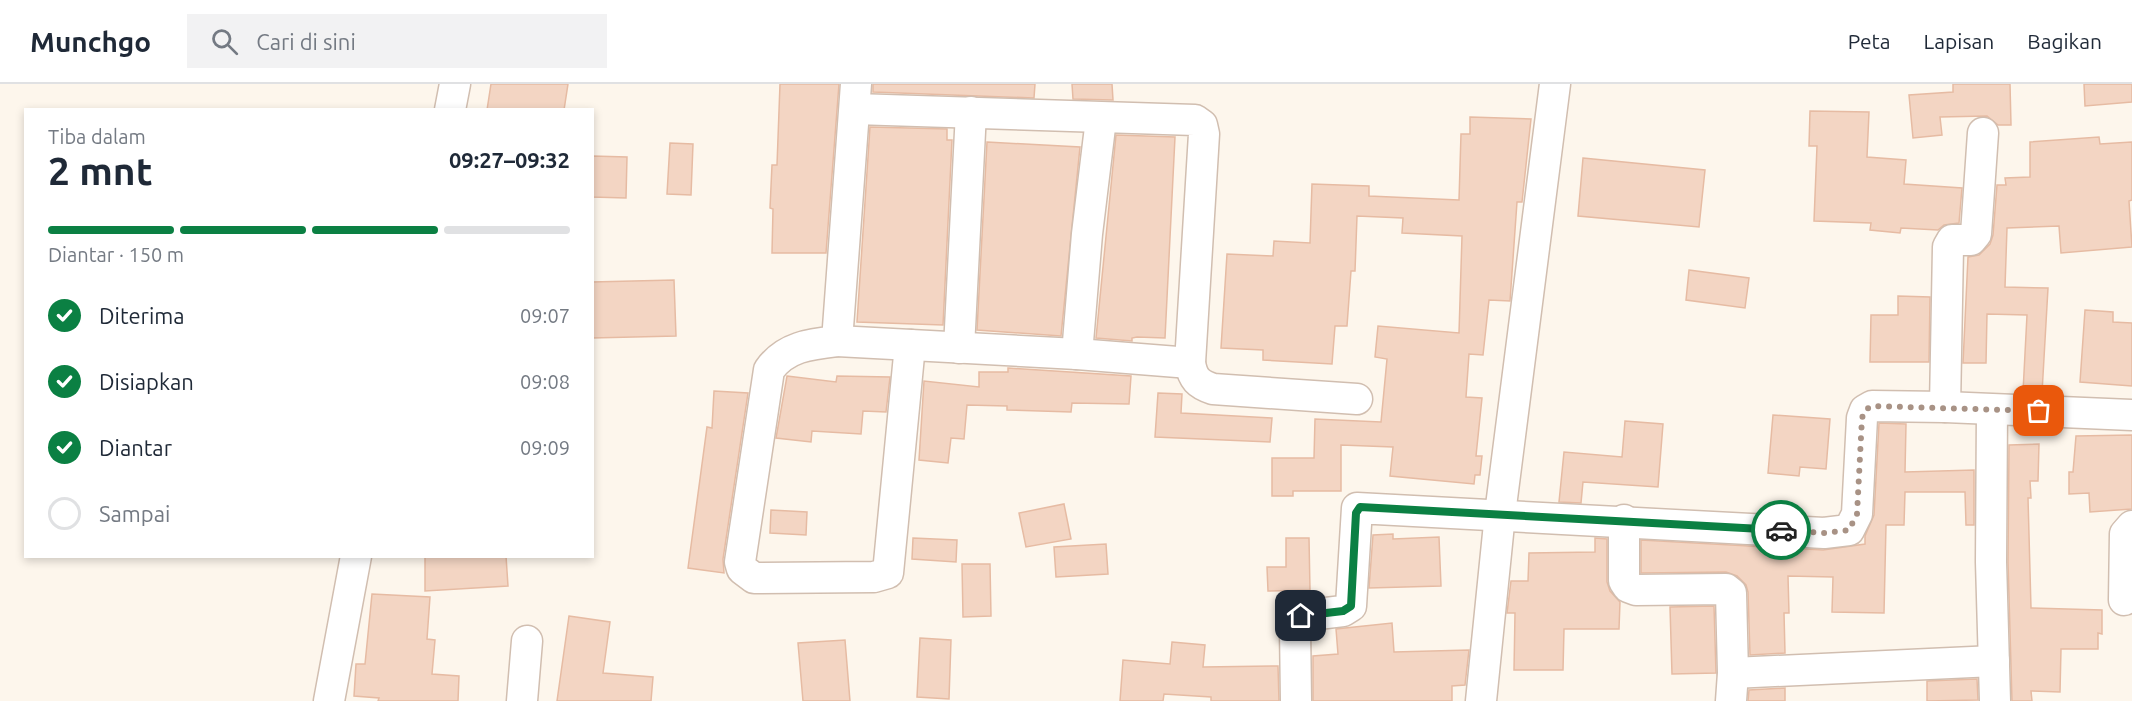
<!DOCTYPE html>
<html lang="id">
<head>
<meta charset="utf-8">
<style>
	:root { --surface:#fff; --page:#f2f2f3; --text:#1f2937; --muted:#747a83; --line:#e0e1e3; --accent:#0b8043 }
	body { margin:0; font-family:Ubuntu,sans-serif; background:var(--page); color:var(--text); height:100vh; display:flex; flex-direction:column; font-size:22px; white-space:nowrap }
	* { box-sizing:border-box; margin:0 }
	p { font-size:20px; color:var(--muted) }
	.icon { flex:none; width:33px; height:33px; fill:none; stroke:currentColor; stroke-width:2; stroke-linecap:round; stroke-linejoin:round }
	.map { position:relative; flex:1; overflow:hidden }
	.sheet { position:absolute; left:24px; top:24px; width:570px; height:450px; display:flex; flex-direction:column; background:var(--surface); border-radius:0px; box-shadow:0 3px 9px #0003 }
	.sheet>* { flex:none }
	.pin { position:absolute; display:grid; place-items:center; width:51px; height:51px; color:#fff; margin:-26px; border-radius:12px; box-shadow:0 3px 9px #0006 }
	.courier { position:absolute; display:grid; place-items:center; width:60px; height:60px; margin:-30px; border:4px solid #0b8043; border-radius:50%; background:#fff; color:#222; box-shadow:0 2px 8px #0007 }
	.headline em { font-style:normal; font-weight:700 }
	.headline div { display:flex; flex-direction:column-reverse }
	.headline { display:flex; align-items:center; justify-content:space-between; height:102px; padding:0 24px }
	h1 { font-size:39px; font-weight:700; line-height:45px }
	.bar { display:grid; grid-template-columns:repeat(4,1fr); gap:9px 6px; align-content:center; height:72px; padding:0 24px }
	.bar i { height:8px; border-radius:4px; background:var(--line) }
	.bar .current { background:var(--accent) }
	.bar p { grid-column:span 4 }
	ol { padding:0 24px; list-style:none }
	li { display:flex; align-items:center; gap:18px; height:66px }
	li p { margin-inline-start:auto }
	li .icon { padding:6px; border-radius:50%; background:var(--accent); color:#fff; stroke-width:4 }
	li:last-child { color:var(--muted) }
	li i { width:33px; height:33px; border:3px solid var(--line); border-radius:50% }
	header { display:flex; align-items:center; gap:36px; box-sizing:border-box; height:84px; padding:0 30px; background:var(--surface); border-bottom:2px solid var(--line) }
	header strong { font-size:28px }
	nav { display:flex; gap:33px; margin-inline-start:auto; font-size:21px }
	.search { width:420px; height:54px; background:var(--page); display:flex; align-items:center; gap:15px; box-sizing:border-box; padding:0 21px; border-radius:0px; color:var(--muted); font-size:22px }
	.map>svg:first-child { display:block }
	.building { fill:#f3d5c3; stroke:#e6bba3; stroke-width:1.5 }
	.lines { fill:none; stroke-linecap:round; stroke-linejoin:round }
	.minor-casing { stroke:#d1beb0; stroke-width:33 }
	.minor { stroke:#fff; stroke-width:30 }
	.done { stroke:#a89285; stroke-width:6; stroke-dasharray:0 10.8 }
	.route { stroke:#0b8043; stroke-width:8 }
</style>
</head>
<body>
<header>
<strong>Munchgo</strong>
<div class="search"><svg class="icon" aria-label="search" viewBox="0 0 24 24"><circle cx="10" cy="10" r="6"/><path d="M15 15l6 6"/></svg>Cari di sini</div>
<nav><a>Peta</a><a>Lapisan</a><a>Bagikan</a></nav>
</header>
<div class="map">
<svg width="2132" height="617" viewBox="0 0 2132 617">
	<rect width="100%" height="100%" fill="#fdf6ec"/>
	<!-- building -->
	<g class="building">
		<polygon points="491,0 568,0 564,26 487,26"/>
		<polygon points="780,0 839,0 826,169 772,169 773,125 770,124 772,81 777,81"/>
		<polygon points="873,0 1035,0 1034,14 873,8"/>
		<polygon points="1072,0 1112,0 1113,16 1073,15"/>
		<polygon points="1953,0 2010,0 2011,41 1998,41 1987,32 1940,33 1942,51 1913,54 1909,11 1953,8"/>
		<polygon points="2084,0 2132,0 2132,18 2085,22"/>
		<polygon points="1810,27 1869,28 1867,73 1906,76 1904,100 1962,104 1959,139 1944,141 1938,146 1901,144 1900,149 1870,146 1871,139 1814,137 1817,62 1809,62"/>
		<polygon points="1470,33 1531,35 1522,118 1517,118 1510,217 1489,216 1483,271 1469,270 1466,313 1482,314 1476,372 1482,372 1480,391 1475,391 1474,400 1390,392 1393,363 1341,361 1341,407 1293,407 1293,412 1272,412 1272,374 1314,374 1315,335 1381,338 1387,275 1375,273 1378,242 1459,249 1462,152 1402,149 1403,134 1357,132 1355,187 1351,187 1347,242 1335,242 1332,280 1263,276 1263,266 1221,264 1227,170 1273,172 1274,157 1310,159 1312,100 1369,102 1369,112 1459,116 1461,50 1470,50"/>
		<polygon points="870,43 947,45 947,56 952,56 943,241 857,238"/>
		<polygon points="1116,51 1175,53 1165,254 1137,253 1132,254 1132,257 1096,254"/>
		<polygon points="2099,53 2100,60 2132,58 2132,116 2129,117 2132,163 2061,169 2059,142 2007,144 2005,203 2048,204 2042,309 2023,308 2027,231 1987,230 1986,279 1963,279 1968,173 1979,171 1990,160 1993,151 1997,101 2006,101 2005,94 2030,93 2030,58"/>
		<polygon points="987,58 1080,63 1061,252 977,246"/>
		<polygon points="670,59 693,60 691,111 667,110"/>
		<polygon points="592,72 627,73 626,114 592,113"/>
		<polygon points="1583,74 1705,86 1699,143 1578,132"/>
		<polygon points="1689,186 1749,194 1745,224 1686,216"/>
		<polygon points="674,196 676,252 592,254 592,198"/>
		<polygon points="1898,212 1930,213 1929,278 1870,278 1871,231 1898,231"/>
		<polygon points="2085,226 2113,228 2113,238 2132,239 2132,302 2080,298"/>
		<polygon points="1008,284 1131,292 1129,320 1072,319 1071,328 1007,326 1007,322 967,321 964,355 951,354 948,379 919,376 924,297 979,303 979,288 1008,288"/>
		<polygon points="787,292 836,298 837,292 890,293 886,328 863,327 861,350 812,347 811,358 776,354"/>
		<polygon points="714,307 748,309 723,475 724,489 688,484 707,343 712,344"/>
		<polygon points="1158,309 1182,310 1181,329 1272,334 1270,358 1155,353"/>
		<polygon points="1773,331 1830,335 1826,385 1800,383 1799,392 1768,389"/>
		<polygon points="1625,337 1663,340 1658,403 1583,398 1581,419 1559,418 1564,368 1622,373"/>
		<polygon points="1879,339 1906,340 1905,388 1974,386 1974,441 1966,441 1965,408 1905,408 1904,441 1886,441 1884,529 1832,528 1833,493 1788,492 1789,529 1784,529 1785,569 1750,571 1748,508 1746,501 1737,492 1726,488 1641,489 1641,456 1823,466 1865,460 1865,452 1874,431"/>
		<polygon points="2132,351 2132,425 2090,428 2089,409 2069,410 2069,388 2073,388 2076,352"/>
		<polygon points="2039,360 2038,397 2030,397 2031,414 2028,414 2031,524 2102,526 2102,550 2098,549 2098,565 2061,565 2060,608 2031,607 2032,617 2012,617 2008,478 2009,361"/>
		<polygon points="1064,420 1071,455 1026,463 1019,429"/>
		<polygon points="771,426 807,428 806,451 770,449"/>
		<polygon points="1393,450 1393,455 1439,453 1441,502 1369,504 1373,451"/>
		<polygon points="913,454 957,456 956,478 912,475"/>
		<polygon points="1286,454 1309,454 1310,506 1268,507 1267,483 1286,483"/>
		<polygon points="1595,454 1607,455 1607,498 1610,507 1620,518 1619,545 1564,545 1563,586 1514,586 1515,529 1507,529 1511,497 1528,497 1529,469 1595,468"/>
		<polygon points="1106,460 1108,490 1056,493 1054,463"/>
		<polygon points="425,472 506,472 508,502 425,507"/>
		<polygon points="962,480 990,480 991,532 963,533"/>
		<polygon points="372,510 430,513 427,555 435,556 432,590 459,592 458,617 378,617 379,614 354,612 356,580 365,580"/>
		<polygon points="1714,522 1716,589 1672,590 1670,523"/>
		<polygon points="569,532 610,538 603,589 653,593 651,617 557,617"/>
		<polygon points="1392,539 1394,568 1469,566 1465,601 1452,602 1452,617 1313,617 1313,572 1338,570 1336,545"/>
		<polygon points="920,554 951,556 949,615 917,613"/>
		<polygon points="845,556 850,617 803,617 798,559"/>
		<polygon points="1172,558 1205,561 1203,583 1278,582 1279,617 1211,617 1211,613 1164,610 1163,617 1120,617 1123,576 1170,580"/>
		<polygon points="1977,595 1978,616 1927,617 1927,597"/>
		<polygon points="1785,604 1785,617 1748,617 1749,606"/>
	</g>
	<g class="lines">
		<defs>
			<g id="minor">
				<path d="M856 0 837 257C810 260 785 263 769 286L740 478 742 485 754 494 874 493 888 489 910 261"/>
				<path d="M855 25 1195 36 1202 41 1204 50 1190 279C1193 295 1198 300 1213 305L1357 315"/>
				<polyline points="450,26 455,0"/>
				<polyline points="837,257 1077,270 1190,279"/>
				<polyline points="959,264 971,28"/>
				<polyline points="1077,270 1087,150 1101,35"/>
				<polyline points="1945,323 1948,163 1952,156 1971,156 1976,150 1983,49"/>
				<polyline points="1992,326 1991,478 1995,617"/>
				<polyline points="1624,436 1624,497 1628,503 1636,506 1726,505 1731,509 1733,589 1731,617"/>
				<polyline points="2124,516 2125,450 2132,442"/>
				<polyline points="1733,589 1994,577"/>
				<polyline points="329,617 356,472"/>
				<polyline points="522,617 527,557"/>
				<polyline points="1296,617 1295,543 1301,532 1343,527 1351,522 1357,424 1824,449 1849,446 1857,430 1862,334 1865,326 1872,322 1945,323 2132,331"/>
				<polyline points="1481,617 1500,430 1555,0"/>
			</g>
		</defs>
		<!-- minor casing -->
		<use href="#minor" class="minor-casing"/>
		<!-- minor -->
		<use href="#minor" class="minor"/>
	</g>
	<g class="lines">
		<!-- done -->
		<polyline class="done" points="1781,446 1824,449 1849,446 1857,430 1862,334 1865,326 1872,322 2039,327"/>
		<!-- route -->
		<polyline class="route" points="1301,532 1343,527 1351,522 1356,429 1360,423 1781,446"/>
	</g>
</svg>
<div class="pin" style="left:2039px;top:327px;background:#ea580c"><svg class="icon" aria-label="bag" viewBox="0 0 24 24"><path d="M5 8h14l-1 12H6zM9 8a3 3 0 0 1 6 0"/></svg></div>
<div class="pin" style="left:1301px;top:532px;background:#1f2937"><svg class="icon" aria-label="home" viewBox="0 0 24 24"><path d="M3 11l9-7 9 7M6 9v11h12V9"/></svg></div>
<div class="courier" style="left:1781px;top:446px"><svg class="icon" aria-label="car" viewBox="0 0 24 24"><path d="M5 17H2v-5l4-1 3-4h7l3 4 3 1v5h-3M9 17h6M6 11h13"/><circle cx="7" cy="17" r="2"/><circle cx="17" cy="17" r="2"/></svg></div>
<section class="sheet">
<div class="headline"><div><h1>2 mnt</h1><p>Tiba dalam</p></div><em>09:27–09:32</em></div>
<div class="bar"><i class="current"></i><i class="current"></i><i class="current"></i><i></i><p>Diantar · 150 m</p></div>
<ol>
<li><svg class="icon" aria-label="check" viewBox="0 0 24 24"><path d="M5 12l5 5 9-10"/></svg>Diterima<p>09:07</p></li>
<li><svg class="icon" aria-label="check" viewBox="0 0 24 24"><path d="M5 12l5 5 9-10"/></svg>Disiapkan<p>09:08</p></li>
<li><svg class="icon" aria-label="check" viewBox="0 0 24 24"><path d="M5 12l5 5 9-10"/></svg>Diantar<p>09:09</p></li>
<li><i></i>Sampai</li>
</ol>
</section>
</div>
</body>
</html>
